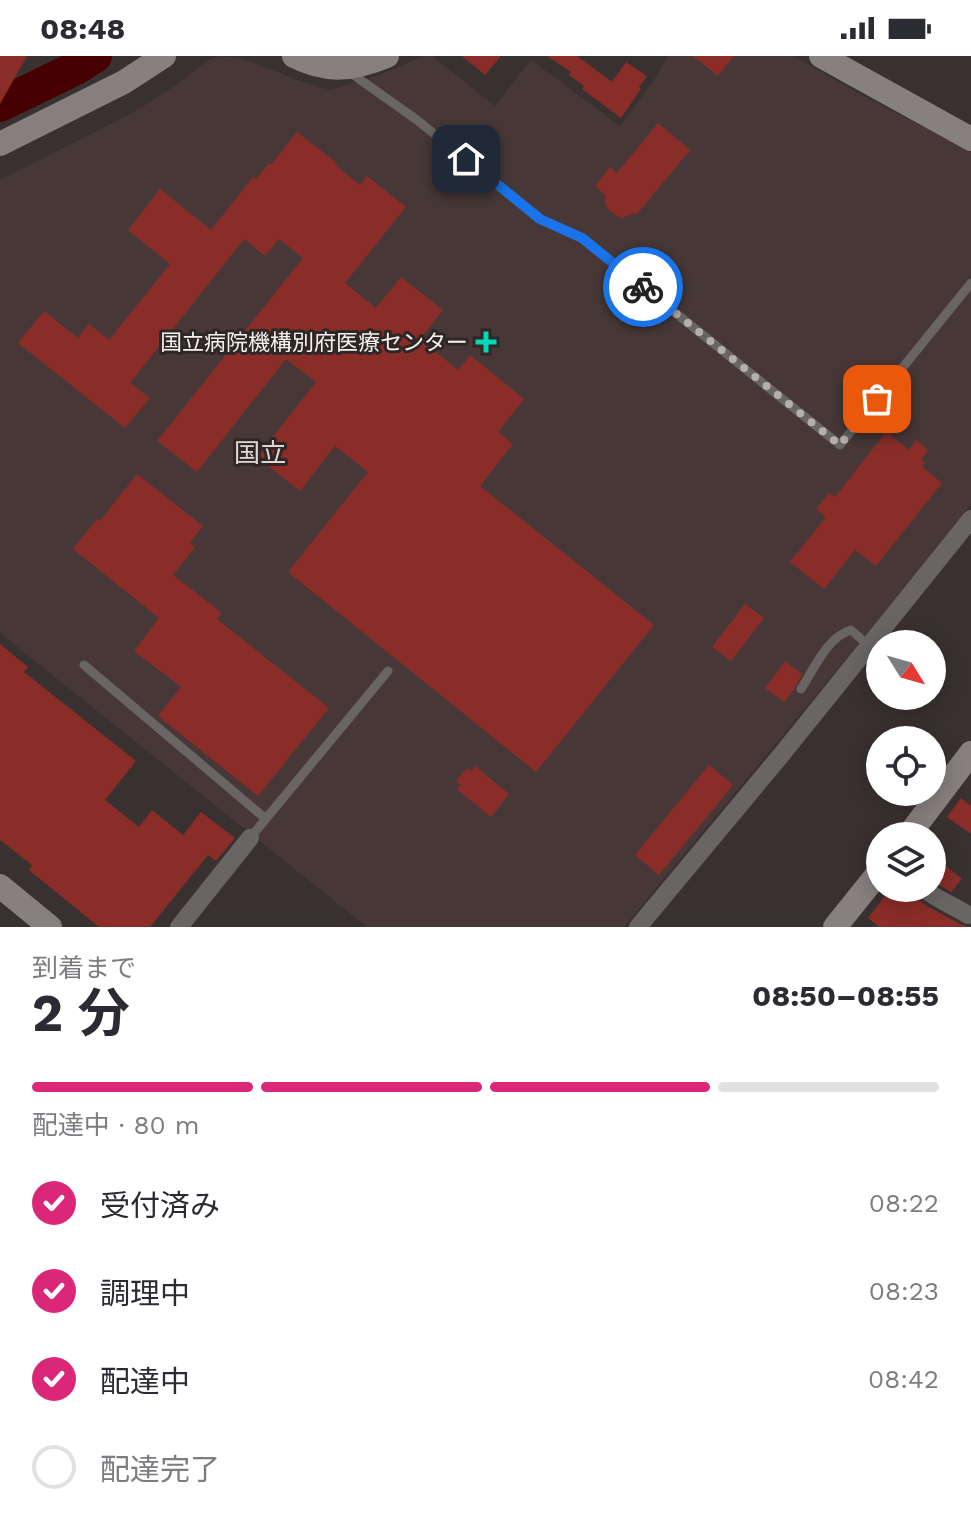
<!DOCTYPE html>
<html lang="ja">
<head>
<meta charset="utf-8">
<style>
	:root { --surface:#fff; --page:#f2f2f3; --text:#2b2b33; --muted:#7c7c81; --line:#e1e1e2; --accent:#db2777 }
	body { margin:0; font-family:"Work Sans","Noto Sans JP",sans-serif; background:var(--page); color:var(--text); height:100vh; display:flex; flex-direction:column; font-size:30px; white-space:nowrap }
	* { box-sizing:border-box; margin:0 }
	p { font-size:26px; color:var(--muted) }
	.icon { flex:none; width:44px; height:44px; fill:none; stroke:currentColor; stroke-width:2; stroke-linecap:round; stroke-linejoin:round }
	.map { position:relative; height:871px; overflow:hidden }
	.details { display:flex; flex-direction:column; background:var(--surface); flex:1 }
	.details>* { flex:none }
	.needle { width:52px; rotate:127deg }
	.tools { position:absolute; left:866px; top:574px; display:grid; gap:16px }
	.tools a { display:grid; place-items:center; width:80px; height:80px; border-radius:50%; background:var(--surface); box-shadow:0 4px 20px #0003; font-size:40px }
	.pin { position:absolute; display:grid; place-items:center; width:68px; height:68px; color:#fff; margin:-34px; border-radius:16px; box-shadow:0 4px 12px #0006 }
	.courier { position:absolute; display:grid; place-items:center; width:80px; height:80px; margin:-40px; border:6px solid #1a73e8; border-radius:50%; background:#fff; color:#222; box-shadow:0 2px 10px #0007 }
	.head em { font-style:normal; font-weight:700 }
	.head div { display:flex; flex-direction:column-reverse }
	.head { display:flex; align-items:center; justify-content:space-between; height:136px; padding:0 32px }
	h1 { font-size:52px; font-weight:700; line-height:60px }
	.bar { display:grid; grid-template-columns:repeat(4,1fr); gap:12px 8px; align-content:center; height:96px; padding:0 32px }
	.bar i { height:10px; border-radius:6px; background:var(--line) }
	.bar .on { background:var(--accent) }
	.bar p { grid-column:span 4 }
	ol { padding:0 32px; list-style:none }
	li { display:flex; align-items:center; gap:24px; height:88px }
	li p { margin-inline-start:auto }
	li .icon { padding:8px; border-radius:50%; background:var(--accent); color:#fff; stroke-width:4 }
	li:last-child { color:var(--muted) }
	li i { width:44px; height:44px; border:4px solid var(--line); border-radius:50% }
	.status { display:flex; justify-content:space-between; align-items:center; height:56px; padding:0 40px; background:var(--surface); direction:ltr }
	.status svg { height:22px; fill:currentColor }
	.map>svg:first-child { display:block }
	.built { fill:#473837 }
	.lines { fill:none; stroke-linecap:round; stroke-linejoin:round }
	.river { stroke:#470002; stroke-width:34 }
	.building { fill:#8a2d28 }
	.lane { stroke:#686564; stroke-width:9 }
	.street { stroke:#686564; stroke-width:18 }
	.secondary { stroke:#86807f; stroke-width:24 }
	.done { stroke:#b4aeae; stroke-width:8; stroke-dasharray:0 14.4 }
	.route { stroke:#1a73e8; stroke-width:10 }
	.poi-dot { fill:#06d5b6; stroke:#2e2726; stroke-width:3 }
	.labels { text-anchor:middle; dominant-baseline:central; stroke-width:6; stroke-linejoin:round; paint-order:stroke }
	.poi-label { font-size:22px; fill:#f7f2f2; stroke:#2e2726; text-anchor:end }
	.quarter-label { font-size:26px; fill:#e0d6d5; stroke:#2e2726 }
</style>
</head>
<body>
<div class="status"><b>08:48</b><svg viewBox="0 0 49 12"><path d="M0 12V9h3v3zM5 12V6h3v6zM10 12V3h3v9zM15 12V0h3v12zM26 1h20v11H26zM47 4h2v5h-2z"/></svg></div>
<div class="map">
<svg width="971" height="871" viewBox="0 0 971 871">
	<rect width="100%" height="100%" fill="#383130"/>
	<!-- built -->
	<polygon class="built" points="220,0 240,2 298,24 330,34 380,19 423,0 432,0 495,50 531,4 620,70 654,24 668,0 793,0 862,39 971,96 971,448 855,592 624,871 367,871 0,577 0,124 136,55 179,27 208,4"/>
	<g class="lines">
		<!-- river -->
		<polyline class="river" points="0,49 76,12 95,0"/>
	</g>
	<!-- building -->
	<g class="building">
		<polygon points="0,0 27,0 0,48"/>
		<polygon points="462,0 501,0 485,19"/>
		<polygon points="547,0 577,0 612,26 626,6 647,20 639,31 641,33 621,62 582,33 584,30 569,19 571,16"/>
		<polygon points="693,0 734,0 718,20"/>
		<polygon points="658,67 690,94 637,158 634,157 622,162 617,160 610,155 605,149 605,139 595,130 610,111 617,117"/>
		<polygon points="297,76 337,107 335,109 360,129 367,120 406,151 345,227 376,252 401,221 443,254 420,283 458,314 470,299 524,343 498,376 513,388 480,430 654,569 536,716 288,516 368,416 335,390 300,435 257,401 316,326 286,303 197,416 157,385 303,202 279,183 265,200 244,183 130,327 150,342 125,372 18,287 44,255 78,282 89,268 109,284 170,208 128,174 160,133 211,174 253,121 256,123 269,107 271,109"/>
		<polygon points="886,376 909,394 916,384 928,394 921,404 925,407 922,411 942,427 876,510 855,494 824,533 790,506 826,461 816,453 829,437 835,441"/>
		<polygon points="137,418 203,470 190,487 195,491 173,519 222,557 217,563 329,652 258,740 158,660 181,631 134,595 159,562 73,493 97,463 100,465"/>
		<polygon points="745,548 764,562 731,605 712,591"/>
		<polygon points="0,588 28,611 24,616 136,705 105,744 139,771 152,754 183,779 201,756 235,782 216,805 208,799 150,871 99,871 29,814 32,809 0,784"/>
		<polygon points="785,605 802,618 794,634 784,646 765,632"/>
		<polygon points="709,709 733,729 659,819 635,799"/>
		<polygon points="475,710 509,738 491,761 457,733 461,729 456,725 467,712 471,715"/>
		<polygon points="961,742 971,750 971,778 947,761"/>
		<polygon points="932,799 962,823 951,836 932,824"/>
		<polygon points="891,832 911,832 915,841 927,850 962,869 971,871 879,871 868,862"/>
	</g>
	<g class="lines">
		<!-- lane -->
		<g class="lane">
			<polyline points="348,15 417,64 540,163 582,182 840,389 971,227"/>
			<polyline points="84,609 266,763"/>
			<path d="M801 633C814 613 827 581 851 574L869 590"/>
			<polyline points="250,782 388,615"/>
		</g>
		<!-- street -->
		<g class="street">
			<path d="M923 832C937 844 953 849 968 859"/>
			<polyline points="179,871 250,782"/>
			<polyline points="638,871 782,698 971,463"/>
		</g>
		<!-- secondary -->
		<g class="secondary">
			<path d="M294 0C328 17 353 14 387 0"/>
			<polyline points="821,0 971,83"/>
			<polyline points="0,88 124,26 164,0"/>
			<polyline points="908,780 971,697"/>
			<polyline points="0,830 50,871"/>
			<polyline points="835,871 880,815"/>
		</g>
	</g>
	<g class="lines">
		<!-- done -->
		<polyline class="done" points="643,231 840,389 877,343"/>
		<!-- route -->
		<polyline class="route" points="466,103 540,163 582,182 643,231"/>
	</g>
	<!-- markers -->
	<path class="poi-dot" d="M482 274h8v8h8v8h-8v8h-8v-8h-8v-8h8z"/>
	<g class="labels">
		<!-- poi labels -->
		<g class="poi-label">
			<text x="468" y="286">国立病院機構別府医療センター</text>
		</g>
		<!-- quarter labels -->
		<g class="quarter-label">
			<text x="260" y="397">国立</text>
		</g>
	</g>
</svg>
<div class="tools">
<a><svg class="needle" viewBox="-14 -14 28 28"><path d="M0-13l5 13h-10z" fill="#e53935"/><path d="M0 13l5-13h-10z" fill="#7c7c81"/></svg></a>
<a><svg class="icon" aria-label="locate" viewBox="0 0 24 24"><circle cx="12" cy="12" r="6"/><path d="M12 2v4M12 18v4M2 12h4M18 12h4"/></svg></a>
<a><svg class="icon" aria-label="layers" viewBox="0 0 24 24"><path d="M12 4l9 5-9 5-9-5zM3 14l9 5 9-5"/></svg></a>
</div>
<div class="pin" style="left:877px;top:343px;background:#ea580c"><svg class="icon" aria-label="bag" viewBox="0 0 24 24"><path d="M5 8h14l-1 12H6zM9 8a3 3 0 0 1 6 0"/></svg></div>
<div class="pin" style="left:466px;top:103px;background:#1f2937"><svg class="icon" aria-label="home" viewBox="0 0 24 24"><path d="M3 11l9-7 9 7M6 9v11h12V9"/></svg></div>
<div class="courier" style="left:643px;top:231px"><svg class="icon" aria-label="bike" viewBox="0 0 24 24"><circle cx="6" cy="16" r="4"/><circle cx="18" cy="16" r="4"/><path d="M6 16l4-8h5l3 8M10 8l3 8H6M13 5h3"/></svg></div>
</div>
<section class="details">
<div class="head"><div><h1>2 分</h1><p>到着まで</p></div><em>08:50–08:55</em></div>
<div class="bar"><i class="on"></i><i class="on"></i><i class="on"></i><i></i><p>配達中 · 80 m</p></div>
<ol>
<li><svg class="icon" aria-label="check" viewBox="0 0 24 24"><path d="M5 12l5 5 9-10"/></svg>受付済み<p>08:22</p></li>
<li><svg class="icon" aria-label="check" viewBox="0 0 24 24"><path d="M5 12l5 5 9-10"/></svg>調理中<p>08:23</p></li>
<li><svg class="icon" aria-label="check" viewBox="0 0 24 24"><path d="M5 12l5 5 9-10"/></svg>配達中<p>08:42</p></li>
<li><i></i>配達完了</li>
</ol>
</section>
</body>
</html>
